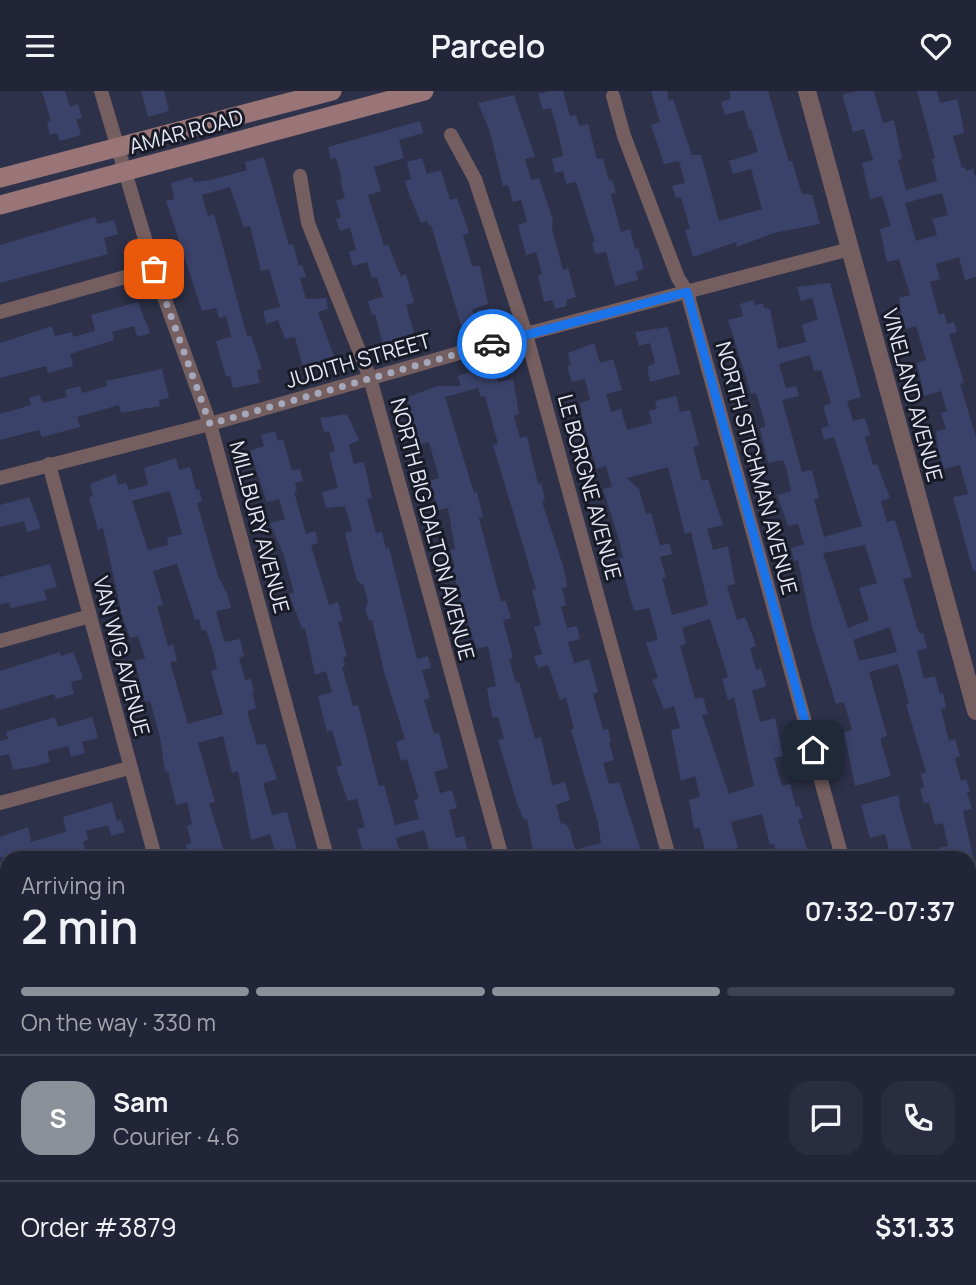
<!DOCTYPE html>
<html lang="en">
<head>
<meta charset="utf-8">
<style>
	:root { --surface:#222537; --page:#2a2d3f; --text:#f1f3f6; --muted:#a2a5ad; --line:#3f4252; --accent:#8c9099 }
	body { margin:0; font-family:Manrope,sans-serif; background:var(--page); color:var(--text); height:100vh; display:flex; flex-direction:column; font-size:26px; white-space:nowrap }
	* { box-sizing:border-box; margin:0 }
	p { font-size:23px; color:var(--muted) }
	.icon { flex:none; width:38px; height:38px; fill:none; stroke:currentColor; stroke-width:2; stroke-linecap:round; stroke-linejoin:round }
	.map { position:relative; flex:1; overflow:hidden }
	.panel { position:absolute; left:0px; top:760px; width:976px; height:436px; display:flex; flex-direction:column; background:var(--surface); border-radius:21px 21px 0 0; box-shadow:0 2px 5px #0004,0 0 0 2px var(--line) }
	.panel>* { flex:none }
	.pin { position:absolute; display:grid; place-items:center; width:60px; height:60px; color:#fff; margin:-30px; border-radius:14px; box-shadow:0 4px 10px #0006 }
	.courier { position:absolute; display:grid; place-items:center; width:70px; height:70px; margin:-35px; border:5px solid #1a73e8; border-radius:50%; background:#fff; color:#222; box-shadow:0 2px 9px #0007 }
	.headline em { font-style:normal; font-weight:600 }
	.headline div { display:flex; flex-direction:column-reverse }
	.headline { display:flex; align-items:center; justify-content:space-between; height:119px; padding:0 21px }
	h1 { font-size:46px; font-weight:600; line-height:52px }
	.bar { display:grid; grid-template-columns:repeat(4,1fr); gap:10px 7px; align-content:center; height:84px; padding:0 21px }
	.bar i { height:9px; border-radius:5px; background:var(--line) }
	.bar .selected { background:var(--accent) }
	.bar p { grid-column:span 4 }
	.line { display:flex; align-items:center; gap:18px; padding:0 21px; border-top:2px solid var(--line) }
	.line div { flex:1 }
	.round { display:grid; place-items:center; flex:none; width:74px; height:74px; border-radius:21px; background:var(--page) }
	header { display:flex; justify-content:space-between; align-items:center; height:91px; padding:0 21px; background:var(--surface); font-size:32px; font-weight:600 }
	.map>svg:first-child { display:block }
	.education { fill:#493532 }
	.building { fill:#3b4269; fill-rule:evenodd }
	.lines { fill:none; stroke-linecap:round; stroke-linejoin:round }
	.service { stroke:#755e5f; stroke-width:7 }
	.minor { stroke:#755e5f; stroke-width:14 }
	.tertiary { stroke:#755e5f; stroke-width:18 }
	.secondary { stroke:#997577; stroke-width:19 }
	.done { stroke:#a4a8ba; stroke-width:7; stroke-dasharray:0 12.6 }
	.route { stroke:#1a73e8; stroke-width:9 }
	.labels { text-anchor:middle; dominant-baseline:central; stroke-width:6; stroke-linejoin:round; paint-order:stroke }
	.street-label { font-size:21px; fill:#e4e8f7; stroke:#181a25 }
</style>
</head>
<body>
<header><svg class="icon" aria-label="menu" viewBox="0 0 24 24"><path d="M4 6h16M4 12h16M4 18h16"/></svg>Parcelo<svg class="icon" aria-label="heart" viewBox="0 0 24 24"><path d="M12 20l-8-8c-3-5 5-10 8-4 3-6 11-1 8 4z"/></svg></header>
<div class="map">
<svg width="976" height="1194" viewBox="0 0 976 1194">
	<rect width="100%" height="100%" fill="#2d3149"/>
	<!-- education -->
	<polygon class="education" points="592,1188 758,1188 759,1194 572,1194"/>
	<!-- building -->
	<g class="building">
		<polygon points="42,0 65,0 70,16 78,13 82,27 76,28 81,44 60,50 57,42 50,44 47,31 51,30"/>
		<polygon points="141,0 164,0 169,20 148,26"/>
		<polygon points="551,0 563,0 570,25 576,24 579,35 588,33 597,68 603,67 609,90 612,89 616,102 611,103 612,108 621,141 630,138 635,158 638,157 644,178 636,181 638,189 615,195 606,161 595,163 592,151 595,151 576,91 566,93 563,80 555,82 552,68 563,65 560,50 551,17 543,19 538,3"/>
		<polygon points="651,0 667,0 669,10 673,8 692,64 701,64 719,130 762,118 751,78 733,83 729,70 758,61 751,38 749,39 744,19 725,24 721,11 730,8 730,0 768,0 789,71 792,70 802,103 812,104 820,133 774,142 737,156 736,151 693,166 685,139 690,138 681,106 676,107 672,95 685,92 679,70 664,73 651,34 660,31"/>
		<path d="M857 0H874L883 32 894 29 902 68 898 69 906 99 937 90 932 68 935 67 917 0H937L940 12 957 8 961 24 964 42 953 45 962 77 965 76 966 80 973 78 976 88V186L965 189 959 166 936 173 940 188 930 191 939 224 944 222 947 233 954 231 957 241 949 243 964 292 960 293 976 346V480H973L953 406 968 403 960 374 944 378 938 358 936 340 946 338 941 322 947 320 941 300 924 305 917 272 926 269 916 235 906 238 901 223 899 207 910 204 899 168 887 171 880 138 891 135 882 105 870 108 862 72 873 69 864 38 853 41 842 4ZM942 102 948 124 932 128 937 144 916 150 905 112Z"/>
		<polygon points="514,4 535,66 525,68 531,89 539,87 553,129 552,138 563,179 568,177 576,206 566,209 567,215 555,218 552,209 544,211 538,184 542,183 536,161 526,164 518,134 527,131 521,109 513,111 508,94 503,95 490,41 478,12"/>
		<polygon points="420,30 423,42 399,49 404,67 374,76 381,100 368,104 384,155 388,154 401,185 406,183 414,212 406,214 416,249 384,258 375,223 372,224 368,210 383,206 377,186 372,187 367,171 353,175 349,161 356,159 350,137 340,140 336,128 341,126 336,110 345,107 340,90 342,89 336,67 331,68 328,56"/>
		<polygon points="264,66 289,154 293,153 299,175 302,174 306,186 300,187 306,208 326,207 328,218 318,221 335,268 304,281 295,246 285,248 278,229 266,233 263,220 280,216 269,178 261,180 250,135 244,137 230,96 202,104 208,125 214,123 247,245 251,244 262,278 257,279 260,292 233,297 230,285 226,286 216,250 231,246 226,225 219,227 216,217 202,220 166,110 174,108 171,92 192,86 194,91 211,89 247,79 245,71"/>
		<polygon points="422,67 427,83 441,79 450,109 457,107 465,130 469,142 463,144 472,175 480,175 488,213 472,218 476,233 462,237 431,134 429,135 427,130 421,132 409,103 405,90 411,88 407,71"/>
		<polygon points="95,126 97,133 114,129 118,143 104,147 108,163 0,192 0,154"/>
		<path d="M830 192 861 306 847 310 853 330 865 327 870 344 865 346 873 374 877 373 890 407 881 410 887 431 895 429 912 486 903 488 917 536 920 543 923 542 927 557 917 560 924 588 935 585 940 603 943 602 946 617 941 618 949 650 955 648 960 665 955 667 961 690 966 688 970 700 967 701 972 718 963 720 973 766H941L939 757 948 755 943 732 935 734 929 711 924 712 920 698 924 697 921 683 926 681 906 613 909 612 898 573 869 581 887 645 881 647V651L891 685 855 695 844 641 852 639 844 611 836 613 812 536 798 469 794 470 791 457 804 453 798 433 788 435 777 404 791 400 787 379 783 369 768 372 760 337 765 336V332L756 302 751 303 728 229 743 225 740 213 753 209 755 214 763 212 764 217 770 218 778 258 806 251 802 234 818 228 812 207 801 210 797 196ZM810 264 814 280 821 279 831 312 823 315 829 335 821 337 824 349 834 346 862 435 824 446 814 408 819 407 812 379 802 381 782 309 799 305 796 295 786 297 779 273ZM865 454 877 492 859 497 869 529 848 537 823 462ZM890 536 897 561 859 570 853 549Z"/>
		<polygon points="138,211 150,242 137,246 134,235 112,241 114,249 70,263 73,275 48,282 46,275 0,287 0,252 52,235 55,245 72,241 73,246 95,240 91,224"/>
		<polygon points="668,236 680,283 650,291 647,276 655,272 650,252 639,255 635,241"/>
		<path d="M594 252 600 272 613 268 622 299 606 303 611 321 621 318 627 339 652 332 649 320 657 318 655 310 676 305 680 321 690 319 699 354 693 356 702 390 708 388 723 434 707 438 713 459 728 455 735 493 727 495 737 529 745 526 752 543 756 555 750 557 756 579 761 577 766 595 752 600 755 611 760 631 775 627 783 665 774 667 782 695 790 693 796 716 799 715 803 727 798 729 809 764 777 766 774 753 770 754 762 723 731 731 738 757 729 759 730 766H707L699 736 694 738 689 709 700 706 695 685 681 690 671 639 680 637 674 615 664 618 652 589 658 587 646 552 657 549V545L649 517 634 520 619 468 623 467 619 449 603 398 612 396 606 375 596 378 583 330 580 312 590 309 585 288 572 291 567 275 571 274 568 262ZM668 376 685 443 691 441 708 514 672 524 662 487 666 486 660 466 672 463 669 452 660 455 651 422 646 423 639 398 627 387ZM710 528 728 586 722 588 728 609 734 607 754 695 729 703 702 624 708 623 703 606 695 608 680 555 686 553 682 537Z"/>
		<polygon points="162,278 169,307 159,309 160,315 121,322 119,314 77,326 80,336 42,346 39,339 0,349 0,323 31,314 29,307 39,304 43,312 67,306 65,299 80,295 82,302 107,295 106,290"/>
		<path d="M479 278 481 284 494 280 498 291 513 288 519 323 514 325 520 347 527 345 538 393 541 392 545 409 542 410 564 478 567 496 562 497 566 514 561 516 567 537 577 535 580 548 568 551 574 572 589 568 598 601 593 603 602 635 604 639 608 638 611 650 609 651 614 669 603 672 609 693 619 691 643 766H534L527 728 524 729 517 713 498 649 504 648 498 626 493 627 490 615 487 597 496 595 488 555 477 558 470 541 452 477 455 476 450 459 455 458 448 417 439 419 433 403 429 390 439 387 429 351 419 354 406 307 437 295H461L458 285ZM478 297 481 306 485 305 498 353 493 354 536 498 532 499 541 534 534 536 542 563 534 565 538 577 548 574 560 609 566 607 574 638 571 639 598 732 601 752 575 759 570 740 565 732 561 733 556 714 570 709 565 691 552 694 541 646 535 648 519 591 516 592 509 568 513 567 503 529 511 527 506 510 501 511 479 427 483 426 477 401 474 402 445 306Z"/>
		<polygon points="347,323 359,349 349,354 354,373 364,371 372,407 367,408 376,442 382,441 386,458 389,457 417,568 428,565 431,577 422,579 430,607 424,609 434,643 439,642 448,677 434,681 440,702 452,699 457,717 449,719 456,747 464,745 469,764 458,766 455,764 431,766 424,739 396,747 400,763 394,766 364,766 357,738 365,736 357,708 348,710 336,676 342,674 332,639 327,641 318,605 332,601 326,580 315,584 305,537 302,538 289,503 294,502 284,465 270,432 285,428 279,408 267,411 250,360 264,355 261,344 275,340 278,350 283,348 292,380 300,378 303,390 295,392 297,400 294,401 306,443 315,440 318,452 311,454 329,514 338,511 343,530 338,531 347,565 343,567 345,575 342,576 353,615 358,614 379,695 384,694 395,734 419,728 414,709 419,708 407,668 401,670 396,651 405,648 384,581 372,529 369,530 365,518 368,511 364,495 357,490 351,467 345,442 352,440 345,415 326,417 322,401 338,397 329,362 335,360 329,340 324,341 320,327"/>
		<path d="M176 367 179 379 190 376 196 399 199 398 202 410 197 412 218 485 227 502 231 517 216 520 221 540 225 551 240 548 244 565 239 567 245 589 251 588 254 600 252 601 256 617 247 620 257 654 265 652 277 688 263 692 272 724 287 721 299 766H277L270 743 251 749 238 680 232 682 223 645 198 652 215 711 209 712 226 766H190L186 754 191 752 187 735 192 733 187 711 176 714 168 680 165 681 160 646 150 610 145 611 135 570 145 567 138 545 130 547 122 525 103 437 98 439 89 406 93 405 90 393 116 383 118 394 126 392 129 399 148 394 144 377ZM170 400 182 443 167 447 169 454 148 459 132 410ZM177 473 195 529 199 528 202 540 206 539 212 556 217 578 211 580 223 623 188 633 170 571 177 570 173 553 168 555 157 515 163 514 153 480Z"/>
		<polygon points="29,406 41,437 27,441 24,430 0,436 0,414"/>
		<polygon points="50,473 57,496 44,499 47,509 11,517 9,511 0,514 0,486"/>
		<polygon points="60,561 61,565 73,561 79,575 83,588 71,591 74,603 56,608 54,603 0,619 0,580"/>
		<polygon points="55,626 58,636 92,626 98,647 82,651 85,662 71,666 68,655 47,660 50,671 36,675 13,679 9,663 0,665 0,650 8,648 6,641"/>
		<polygon points="899,704 900,716 914,766 891,766 885,743 870,747 861,714"/>
		<polygon points="112,711 117,730 121,729 125,741 111,745 108,734 86,740 88,749 83,751 85,758 36,766 0,766 0,746 28,736 31,751 66,741 63,726"/>
	</g>
	<g class="lines">
		<!-- service -->
		<polyline class="service" points="621,1188 622,1194"/>
		<!-- minor -->
		<g class="minor">
			<polyline points="101,0 154,178 210,333 327,766"/>
			<polyline points="613,5 624,45 678,187 687,201 842,766"/>
			<polyline points="451,44 475,88 526,243 669,766"/>
			<polyline points="300,85 308,132 370,287 502,766"/>
			<polyline points="0,221 154,178"/>
			<polyline points="49,373 155,766"/>
			<polyline points="0,387 210,333 526,243 850,158"/>
			<polyline points="0,550 90,525"/>
			<polyline points="0,712 129,677"/>
			<polyline points="0,879 7,877"/>
			<polyline points="0,1047 7,1045"/>
			<polyline points="970,1060 976,1058"/>
			<polyline points="269,1188 271,1194"/>
			<polyline points="440,1188 441,1194"/>
			<polyline points="783,1188 785,1194"/>
			<polyline points="957,1188 959,1194"/>
			<polyline points="56,1194 76,1188"/>
			<polyline points="482,1194 502,1188"/>
		</g>
		<!-- tertiary -->
		<polyline class="tertiary" points="807,0 976,620"/>
		<!-- secondary -->
		<g class="secondary">
			<polyline points="0,87 332,0"/>
			<polyline points="0,114 424,0"/>
		</g>
	</g>
	<g class="lines">
		<!-- done -->
		<polyline class="done" points="154,178 210,333 492,253"/>
		<!-- route -->
		<polyline class="route" points="492,253 687,201 813,659"/>
	</g>
	<g class="labels">
		<!-- street labels -->
		<g class="street-label">
			<text transform="translate(186 40) rotate(-15)">AMAR ROAD</text>
			<text transform="translate(358 269) rotate(-16)">JUDITH STREET</text>
			<text transform="translate(913 304) rotate(75)">VINELAND AVENUE</text>
			<text transform="translate(757 377) rotate(75)">NORTH STICHMAN AVENUE</text>
			<text transform="translate(590 396) rotate(75)">LE BORGNE AVENUE</text>
			<text transform="translate(260 436) rotate(75)">MILLBURY AVENUE</text>
			<text transform="translate(433 438) rotate(75)">NORTH BIG DALTON AVENUE</text>
			<text transform="translate(122 565) rotate(75)">VAN WIG AVENUE</text>
		</g>
	</g>
</svg>
<div class="pin" style="left:154px;top:178px;background:#ea580c"><svg class="icon" aria-label="bag" viewBox="0 0 24 24"><path d="M5 8h14l-1 12H6zM9 8a3 3 0 0 1 6 0"/></svg></div>
<div class="pin" style="left:813px;top:659px;background:#1f2937"><svg class="icon" aria-label="home" viewBox="0 0 24 24"><path d="M3 11l9-7 9 7M6 9v11h12V9"/></svg></div>
<div class="courier" style="left:492px;top:253px"><svg class="icon" aria-label="car" viewBox="0 0 24 24"><path d="M5 17H2v-5l4-1 3-4h7l3 4 3 1v5h-3M9 17h6M6 11h13"/><circle cx="7" cy="17" r="2"/><circle cx="17" cy="17" r="2"/></svg></div>
<section class="panel">
<div class="headline"><div><h1>2 min</h1><p>Arriving in</p></div><em>07:32–07:37</em></div>
<div class="bar"><i class="selected"></i><i class="selected"></i><i class="selected"></i><i></i><p>On the way · 330 m</p></div>
<div class="line" style="height:126px"><b class="round" style="background:var(--accent);color:#fff">S</b><div><b>Sam</b><p>Courier · 4.6</p></div><a class="round"><svg class="icon" aria-label="chat" viewBox="0 0 24 24"><path d="M4 5h16v11H9l-5 4z"/></svg></a><a class="round"><svg class="icon" aria-label="phone" viewBox="0 0 24 24"><path d="M5 4h4l2 5-3 2q2 4 5 5l2-3 5 2v4C11 20 4 13 5 4z"/></svg></a></div>
<div class="line" style="height:91px"><div>Order #3879</div><b>$31.33</b></div>
</section>
</div>
</body>
</html>
